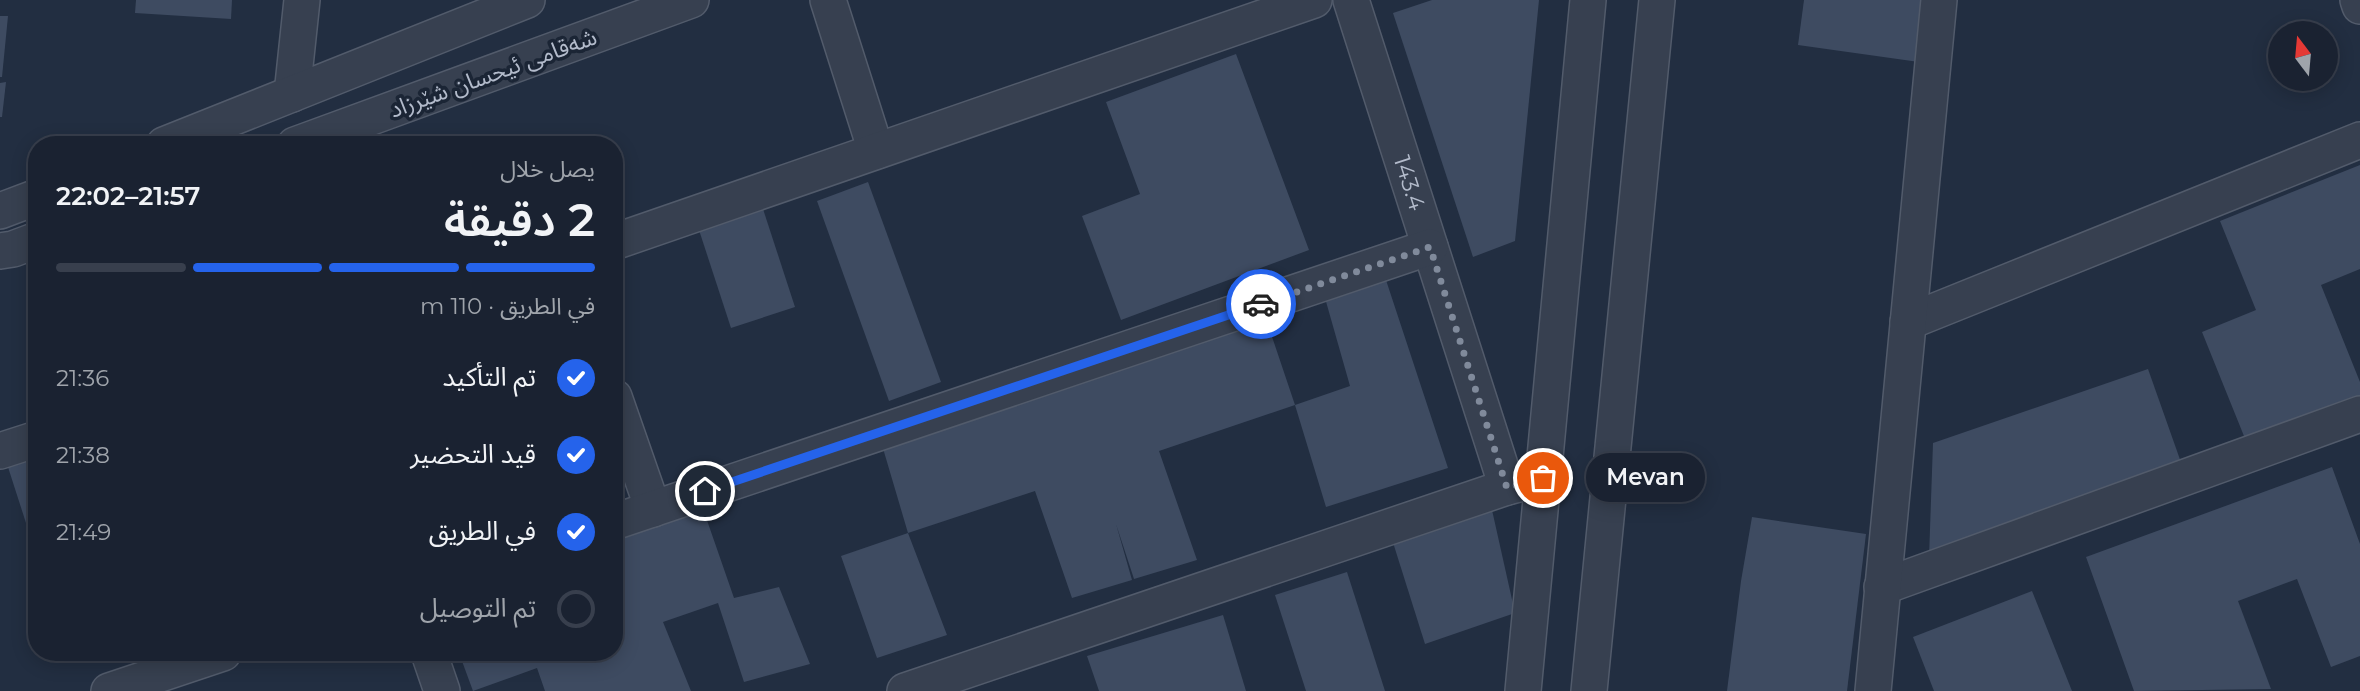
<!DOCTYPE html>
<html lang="ar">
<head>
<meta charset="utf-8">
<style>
	:root { --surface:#1a2231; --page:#272f3d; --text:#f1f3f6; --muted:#9fa4ab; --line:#383f4d; --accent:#2563eb }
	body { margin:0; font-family:Montserrat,"Noto Sans Arabic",sans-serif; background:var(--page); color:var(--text); direction:rtl; height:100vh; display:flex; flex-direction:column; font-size:26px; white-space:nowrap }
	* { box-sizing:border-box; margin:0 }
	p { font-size:23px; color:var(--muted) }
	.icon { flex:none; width:38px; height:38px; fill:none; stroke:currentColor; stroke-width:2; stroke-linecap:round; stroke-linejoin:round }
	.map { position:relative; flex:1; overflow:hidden; direction:ltr }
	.panel { position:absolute; left:28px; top:136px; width:595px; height:525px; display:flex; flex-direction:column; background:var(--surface); border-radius:28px; box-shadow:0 4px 18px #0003,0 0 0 2px var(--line); direction:rtl }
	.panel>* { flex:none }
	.needle { width:46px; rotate:344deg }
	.fabs { position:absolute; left:2268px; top:21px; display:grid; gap:14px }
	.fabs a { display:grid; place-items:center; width:70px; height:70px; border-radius:50%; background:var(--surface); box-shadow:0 4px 18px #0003,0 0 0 2px var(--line); font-size:35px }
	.pin { position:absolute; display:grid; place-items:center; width:60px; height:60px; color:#fff; margin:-30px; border:4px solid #fff; border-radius:50%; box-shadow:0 2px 7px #0007 }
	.courier { position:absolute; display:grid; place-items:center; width:70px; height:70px; margin:-35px; border:5px solid #2563eb; border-radius:50%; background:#fff; color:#222; box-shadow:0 2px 9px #0007 }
	.bubble { position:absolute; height:49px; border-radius:24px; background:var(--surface); box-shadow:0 4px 18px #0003,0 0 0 2px var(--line); font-size:23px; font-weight:600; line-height:49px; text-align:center; direction:rtl }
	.summary em { font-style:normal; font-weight:600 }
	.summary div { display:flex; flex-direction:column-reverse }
	.summary { display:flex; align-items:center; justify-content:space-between; height:119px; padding:0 28px }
	h1 { font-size:46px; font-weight:600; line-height:52px }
	.bar { display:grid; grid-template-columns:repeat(4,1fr); gap:10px 7px; align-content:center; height:84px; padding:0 28px }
	.bar i { height:9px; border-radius:5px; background:var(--line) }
	.bar .active { background:var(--accent) }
	.bar p { grid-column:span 4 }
	ol { padding:0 28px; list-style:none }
	li { display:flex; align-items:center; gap:21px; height:77px }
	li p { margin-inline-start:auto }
	li .icon { padding:7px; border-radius:50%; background:var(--accent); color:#fff; stroke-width:4 }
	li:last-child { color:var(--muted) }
	li i { width:38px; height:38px; border:4px solid var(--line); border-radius:50% }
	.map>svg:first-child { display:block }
	.building { fill:#3e4b61 }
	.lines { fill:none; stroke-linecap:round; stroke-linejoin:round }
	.minor-casing { stroke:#525b6b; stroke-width:38 }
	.minor { stroke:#374050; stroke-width:35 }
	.done { stroke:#808a9b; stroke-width:7; stroke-dasharray:0 12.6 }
	.route { stroke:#2563eb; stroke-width:9 }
	.labels { text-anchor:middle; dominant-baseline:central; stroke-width:7; stroke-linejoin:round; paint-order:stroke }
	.street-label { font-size:23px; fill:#b3bbcb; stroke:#1b2535 }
</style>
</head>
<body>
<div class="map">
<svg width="2360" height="691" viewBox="0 0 2360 691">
	<rect width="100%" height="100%" fill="#222e41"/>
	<!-- building -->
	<g class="building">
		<polygon points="136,0 232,0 231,19 135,13"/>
		<polygon points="1432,0 1539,0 1515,241 1473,257 1393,13"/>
		<polygon points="1804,0 1922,0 1919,62 1798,45"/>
		<polygon points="0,16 8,16 2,77 0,77"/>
		<polygon points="1236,54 1309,250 1121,320 1082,216 1140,194 1106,102"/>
		<polygon points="6,82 2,117 0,117 0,83"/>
		<polygon points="2360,165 2360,269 2321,285 2360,382 2360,401 2248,446 2202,332 2256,310 2220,221"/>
		<polygon points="868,182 941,382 889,401 817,201"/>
		<polygon points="763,209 795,307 731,328 699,230"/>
		<polygon points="1384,274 1448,468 1326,507 1295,405 1159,451 1197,560 1134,579 1116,524 1132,580 1072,598 1035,491 908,533 947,635 877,658 841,556 908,533 882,445 1263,310 1295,405 1350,386 1323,291"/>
		<polygon points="2148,369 2183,468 1929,558 1933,443"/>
		<polygon points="37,454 37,554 36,554 7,464"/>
		<polygon points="2332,467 2360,544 2360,656 2331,667 2297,579 2238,601 2271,689 2134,691 2086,557"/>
		<polygon points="1490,501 1515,613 1425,644 1390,533"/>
		<polygon points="701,503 734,598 779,587 810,664 744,682 718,603 663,622 691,691 545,691 537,668 473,691 459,653 614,653 614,531"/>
		<polygon points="1752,517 1866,534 1847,691 1727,691 1741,581"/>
		<polygon points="1347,572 1385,691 1306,691 1275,595"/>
		<polygon points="2032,591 2072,691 1934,691 1913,637"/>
		<polygon points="1223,615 1246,691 1099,691 1087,656"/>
	</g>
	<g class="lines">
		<defs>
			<g id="minor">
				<polyline points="828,0 876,151"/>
				<path id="s1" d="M1351 0 1507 487"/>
				<polyline points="2358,0 2360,6"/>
				<polyline points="292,94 302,0"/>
				<polyline points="164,145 527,0"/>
				<polyline points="295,145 691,0"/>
				<polyline points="0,211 37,197"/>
				<polyline points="614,242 1314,0"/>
				<polyline points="0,251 13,249 37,240"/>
				<polyline points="1908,322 2360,140"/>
				<polyline points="614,397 653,509"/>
				<polyline points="0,451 37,439"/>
				<polyline points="614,522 1430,247"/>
				<polyline points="1882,587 2360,414"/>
				<polyline points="429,653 442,691"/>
				<polyline points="109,691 223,653"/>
				<polyline points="905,691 1507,487 1543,478"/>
				<polyline points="1523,691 1588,0"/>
				<polyline points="1589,691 1657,0"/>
				<polyline points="1873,691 1939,0"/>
			</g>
		</defs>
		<!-- minor casing -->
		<use href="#minor" class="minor-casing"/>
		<!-- minor -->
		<use href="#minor" class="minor"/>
	</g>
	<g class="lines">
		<!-- done -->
		<polyline class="done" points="1261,304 1430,247 1507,488 1543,478"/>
		<!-- route -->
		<polyline class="route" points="705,491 1261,304"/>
	</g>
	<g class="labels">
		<!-- street labels -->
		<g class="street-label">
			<text transform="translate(493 73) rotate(-20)">شەقامی ئیحسان شێرزاد</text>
			<text stroke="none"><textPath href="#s1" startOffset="192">143.4</textPath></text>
		</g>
	</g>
</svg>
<div class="fabs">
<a><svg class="needle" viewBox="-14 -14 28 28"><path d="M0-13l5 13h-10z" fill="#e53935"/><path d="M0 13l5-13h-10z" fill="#9fa4ab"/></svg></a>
</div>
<div class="pin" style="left:1543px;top:478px;background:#ea580c"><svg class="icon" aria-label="bag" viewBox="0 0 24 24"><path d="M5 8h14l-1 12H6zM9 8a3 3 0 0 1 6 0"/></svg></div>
<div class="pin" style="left:705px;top:491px;background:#1f2937"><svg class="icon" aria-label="home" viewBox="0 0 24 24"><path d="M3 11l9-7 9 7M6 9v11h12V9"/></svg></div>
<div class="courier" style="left:1261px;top:304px"><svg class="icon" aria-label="car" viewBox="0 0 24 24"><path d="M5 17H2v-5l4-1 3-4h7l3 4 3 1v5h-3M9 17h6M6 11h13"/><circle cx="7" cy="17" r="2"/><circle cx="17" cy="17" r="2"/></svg></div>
<div class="bubble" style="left:1586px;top:453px;width:119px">Mevan</div>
<section class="panel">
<div class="summary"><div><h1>2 دقيقة</h1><p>يصل خلال</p></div><em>21:57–22:02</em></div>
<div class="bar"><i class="active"></i><i class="active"></i><i class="active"></i><i></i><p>في الطريق · 110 m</p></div>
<ol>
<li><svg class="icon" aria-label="check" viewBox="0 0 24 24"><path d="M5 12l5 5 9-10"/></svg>تم التأكيد<p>21:36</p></li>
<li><svg class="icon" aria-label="check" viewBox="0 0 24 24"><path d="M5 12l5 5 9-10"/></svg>قيد التحضير<p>21:38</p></li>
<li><svg class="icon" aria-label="check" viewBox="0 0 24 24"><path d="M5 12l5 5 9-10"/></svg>في الطريق<p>21:49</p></li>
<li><i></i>تم التوصيل</li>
</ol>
</section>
</div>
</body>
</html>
